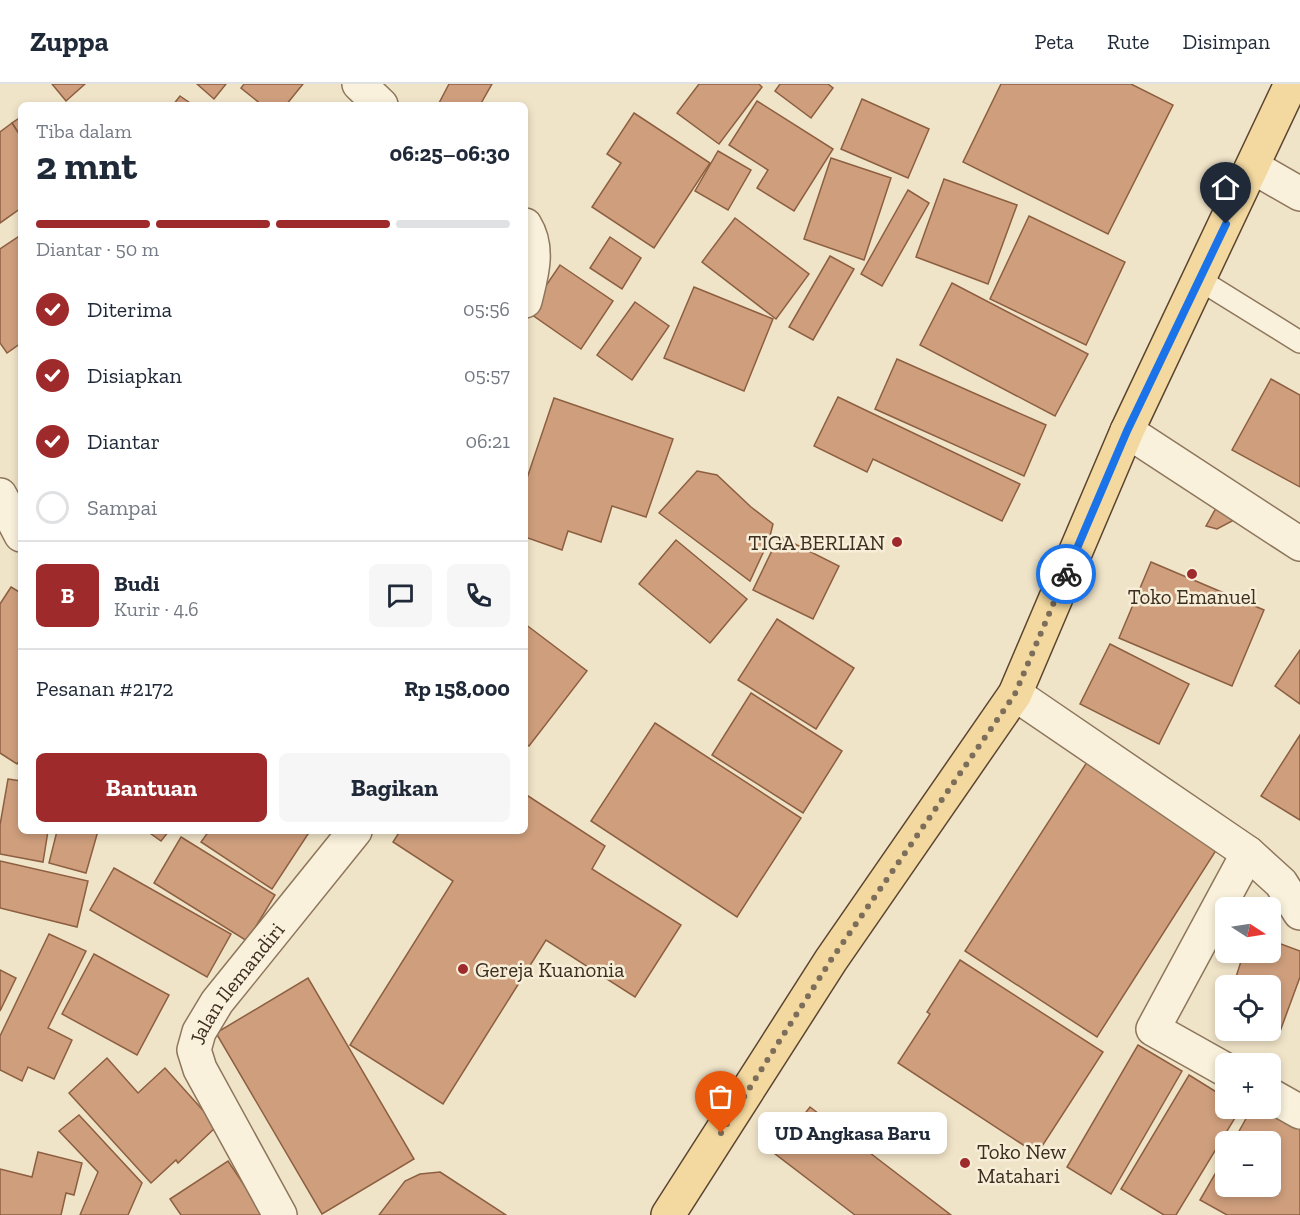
<!DOCTYPE html>
<html lang="id">
<head>
<meta charset="utf-8">
<style>
	:root { --surface:#fff; --page:#f6f6f7; --text:#1f2937; --muted:#747a83; --line:#e0e1e3; --accent:#9e2a2b }
	body { margin:0; font-family:"Zilla Slab",serif; background:var(--page); color:var(--text); height:100vh; display:flex; flex-direction:column; font-size:22px; white-space:nowrap }
	* { box-sizing:border-box; margin:0 }
	p { font-size:20px; color:var(--muted) }
	.icon { flex:none; width:33px; height:33px; fill:none; stroke:currentColor; stroke-width:2; stroke-linecap:round; stroke-linejoin:round }
	.map { position:relative; flex:1; overflow:hidden }
	.sheet { position:absolute; left:18px; top:18px; width:510px; height:732px; display:flex; flex-direction:column; background:var(--surface); border-radius:9px; box-shadow:0 3px 9px #0003 }
	.sheet>* { flex:none }
	.needle { width:39px; rotate:102deg }
	.fabs { position:absolute; left:1215px; top:813px; display:grid; gap:12px }
	.fabs a { display:grid; place-items:center; width:66px; height:66px; border-radius:9px; background:var(--surface); box-shadow:0 3px 9px #0003; font-size:30px }
	.pin { position:absolute; display:grid; place-items:center; width:51px; height:51px; color:#fff; margin:-62px -26px; border-radius:50% 50% 50% 0; rotate:-45deg; box-shadow:0 0 6px #0007 }
	.pin .icon { rotate:45deg }
	.courier { position:absolute; display:grid; place-items:center; width:60px; height:60px; margin:-30px; border:4px solid #1a73e8; border-radius:50%; background:#fff; color:#222; box-shadow:0 2px 8px #0007 }
	.bubble { position:absolute; height:42px; border-radius:9px; background:var(--surface); box-shadow:0 3px 9px #0003; font-size:20px; font-weight:700; line-height:42px; text-align:center }
	.headline em { font-style:normal; font-weight:700 }
	.headline div { display:flex; flex-direction:column-reverse }
	.headline { display:flex; align-items:center; justify-content:space-between; height:102px; padding:0 18px }
	h1 { font-size:39px; font-weight:700; line-height:45px }
	.bar { display:grid; grid-template-columns:repeat(4,1fr); gap:9px 6px; align-content:center; height:72px; padding:0 18px }
	.bar i { height:8px; border-radius:4px; background:var(--line) }
	.bar .current { background:var(--accent) }
	.bar p { grid-column:span 4 }
	.line { display:flex; align-items:center; gap:15px; padding:0 18px; border-top:2px solid var(--line) }
	.line div { flex:1 }
	.round { display:grid; place-items:center; flex:none; width:63px; height:63px; border-radius:9px; background:var(--page) }
	ol { padding:0 18px; list-style:none }
	li { display:flex; align-items:center; gap:18px; height:66px }
	li p { margin-inline-start:auto }
	li .icon { padding:6px; border-radius:50%; background:var(--accent); color:#fff; stroke-width:4 }
	li:last-child { color:var(--muted) }
	li i { width:33px; height:33px; border:3px solid var(--line); border-radius:50% }
	.action { display:flex; gap:12px; margin-top:auto; padding:12px 18px }
	.action a { flex:1; height:69px; border-radius:9px; background:var(--accent); color:#fff; font-size:24px; font-weight:700; line-height:69px; text-align:center }
	.action a+a { background:var(--page); color:var(--text) }
	header { display:flex; align-items:center; gap:36px; box-sizing:border-box; height:84px; padding:0 30px; background:var(--surface); border-bottom:2px solid var(--line) }
	header strong { font-size:28px }
	nav { display:flex; gap:33px; margin-inline-start:auto; font-size:21px }
	.map>svg:first-child { display:block }
	.building { fill:#cf9f7d; stroke:#8d5f41; stroke-width:1.5 }
	.lines { fill:none; stroke-linecap:round; stroke-linejoin:round }
	.lane-casing { stroke:#8d765c; stroke-width:24 }
	.street-casing { stroke:#8d765c; stroke-width:36 }
	.primary-casing { stroke:#5b4430; stroke-width:36 }
	.lane { stroke:#faf1dc; stroke-width:21 }
	.street { stroke:#faf1dc; stroke-width:33 }
	.primary { stroke:#f3d9a0; stroke-width:33 }
	.done { stroke:#7c6e5b; stroke-width:6; stroke-dasharray:0 10.8 }
	.route { stroke:#1a73e8; stroke-width:8 }
	.poi-dot { fill:#9e2a2b; stroke:#f7eed8; stroke-width:2 }
	.labels { text-anchor:middle; dominant-baseline:central; stroke-width:5; stroke-linejoin:round; paint-order:stroke }
	.poi-label { font-size:21px; fill:#3d2e20; stroke:#f7eed8; text-anchor:start }
	.street-label { font-size:21px; fill:#3d2e20; stroke:#f7eed8 }
</style>
</head>
<body>
<header>
<strong>Zuppa</strong>
<nav><a>Peta</a><a>Rute</a><a>Disimpan</a></nav>
</header>
<div class="map">
<svg width="1300" height="1131" viewBox="0 0 1300 1131">
	<rect width="100%" height="100%" fill="#f0e4c8"/>
	<!-- building -->
	<g class="building">
		<polygon points="52,0 85,0 66,17"/>
		<polygon points="197,0 226,0 214,15"/>
		<polygon points="244,0 303,0 286,21 262,21 241,4"/>
		<polygon points="449,0 492,0 480,21 438,21"/>
		<polygon points="699,0 759,0 762,3 719,60 677,29"/>
		<polygon points="780,0 828,0 833,4 811,34 775,7"/>
		<polygon points="1001,0 1131,0 1173,21 1108,150 963,78"/>
		<polygon points="180,12 193,21 173,21"/>
		<polygon points="862,15 929,45 908,94 841,65"/>
		<polygon points="757,17 833,65 794,127 757,104 768,86 729,61"/>
		<polygon points="634,29 710,79 654,164 592,123 621,79 607,70"/>
		<polygon points="21,33 21,53 12,39"/>
		<polygon points="12,39 21,53 21,124 0,139 0,48"/>
		<polygon points="718,67 751,86 728,126 695,107"/>
		<polygon points="831,74 891,94 864,176 804,155"/>
		<polygon points="944,95 1017,121 988,200 916,173"/>
		<polygon points="908,106 929,119 882,202 861,190"/>
		<polygon points="1029,132 1125,178 1086,261 990,215"/>
		<polygon points="735,134 809,190 776,235 702,178"/>
		<polygon points="21,151 21,259 7,269 0,259 0,165"/>
		<polygon points="610,153 641,174 622,205 590,184"/>
		<polygon points="830,172 854,185 813,256 789,243"/>
		<polygon points="560,181 613,217 581,265 528,228"/>
		<polygon points="952,199 1088,270 1055,332 920,261"/>
		<polygon points="694,203 773,235 744,307 664,274"/>
		<polygon points="635,218 669,242 632,296 597,271"/>
		<polygon points="897,275 1046,341 1024,392 875,325"/>
		<polygon points="1271,295 1300,311 1300,403 1232,366"/>
		<polygon points="838,313 1020,400 1002,437 873,375 867,388 814,362"/>
		<polygon points="554,314 673,355 646,433 612,422 601,458 568,447 562,466 525,453 525,400"/>
		<polygon points="697,387 717,391 751,423 773,440 769,456 750,497 659,429"/>
		<polygon points="1220,417 1234,436 1217,445 1206,442"/>
		<polygon points="779,452 839,482 813,535 753,506"/>
		<polygon points="676,456 747,515 710,559 639,500"/>
		<polygon points="1151,478 1264,526 1232,602 1119,554"/>
		<polygon points="11,503 21,509 21,674 17,680 0,669 0,520"/>
		<polygon points="777,535 854,584 816,645 738,596"/>
		<polygon points="525,540 587,587 529,662 525,659"/>
		<polygon points="1110,560 1189,600 1159,660 1080,620"/>
		<polygon points="1300,566 1300,620 1275,602"/>
		<polygon points="751,609 842,667 803,729 712,671"/>
		<polygon points="655,639 801,734 737,833 591,737"/>
		<polygon points="1300,651 1300,736 1261,712"/>
		<polygon points="1091,672 1222,757 1097,953 965,867"/>
		<polygon points="8,695 21,697 21,747 48,747 43,778 0,770 0,741"/>
		<polygon points="525,710 605,762 592,785 681,841 635,913 546,856 443,1020 350,961 453,797 393,758 400,747 525,747"/>
		<polygon points="57,747 98,747 86,789 49,779"/>
		<polygon points="147,747 169,747 161,757"/>
		<polygon points="209,747 310,747 272,805 201,758"/>
		<polygon points="181,753 275,811 247,857 154,799"/>
		<polygon points="0,777 88,797 77,843 0,824"/>
		<polygon points="114,784 231,850 207,893 90,826"/>
		<polygon points="49,850 86,867 48,944 72,956 54,995 28,983 22,997 0,986 0,952"/>
		<polygon points="1270,856 1300,867 1300,893 1278,953 1260,946 1270,946 1270,902 1240,902 1241,898 1235,896 1244,868 1270,868"/>
		<polygon points="94,870 169,911 137,971 62,930"/>
		<polygon points="960,876 1103,968 1037,1070 898,979 930,930 927,928"/>
		<polygon points="0,886 16,894 0,927"/>
		<polygon points="308,894 414,1075 322,1130 216,949"/>
		<polygon points="1138,961 1182,987 1111,1110 1067,1083"/>
		<polygon points="107,974 138,1009 165,984 217,1042 178,1079 176,1076 151,1099 69,1009"/>
		<polygon points="1189,991 1226,1014 1226,1024 1241,1024 1176,1131 1164,1131 1121,1105"/>
		<polygon points="810,1023 951,1131 855,1131 774,1069"/>
		<polygon points="1252,1024 1270,1024 1300,1040 1300,1131 1227,1131 1200,1116 1226,1071 1226,1102 1270,1102 1270,1058 1233,1058"/>
		<polygon points="79,1031 142,1099 128,1131 80,1131 98,1088 59,1047"/>
		<polygon points="38,1068 82,1079 74,1111 66,1109 61,1131 0,1131 0,1085 32,1093"/>
		<polygon points="228,1077 264,1131 181,1131 170,1115"/>
		<polygon points="440,1088 506,1131 379,1131 405,1097 420,1090"/>
	</g>
	<g class="lines">
		<defs>
			<polyline id="lane" points="1200,196 1300,258"/>
			<g id="street">
				<polyline points="359,0 381,21"/>
				<polyline points="1253,83 1300,110"/>
				<path d="M525 141C540 165 531 192 525 217"/>
				<polyline points="1127,347 1300,460"/>
				<polyline points="0,411 21,451"/>
				<polyline points="1015,610 1248,769 1281,799 1300,829"/>
				<polyline points="1226,986 1153,945 1248,769"/>
				<polyline points="1270,1011 1300,1028"/>
				<path id="s1" d="M280 1131 200 985 194 966 199 948 217 918 355 747"/>
			</g>
			<polyline id="primary" points="668,1131 831,876 1015,610 1127,347 1291,0"/>
		</defs>
		<!-- lane casing -->
		<use href="#lane" class="lane-casing"/>
		<!-- street casing -->
		<use href="#street" class="street-casing"/>
		<!-- primary casing -->
		<use href="#primary" class="primary-casing"/>
		<!-- lane -->
		<use href="#lane" class="lane"/>
		<!-- street -->
		<use href="#street" class="street"/>
		<!-- primary -->
		<use href="#primary" class="primary"/>
	</g>
	<g class="lines">
		<!-- done -->
		<polyline class="done" points="721,1049 831,876 1015,610 1066,490"/>
		<!-- route -->
		<polyline class="route" points="1066,490 1127,347 1226,140"/>
	</g>
	<!-- markers -->
	<g class="poi-dot">
		<circle cx="897" cy="458" r="6"/>
		<circle cx="1192" cy="490" r="6"/>
		<circle cx="463" cy="885" r="6"/>
		<circle cx="965" cy="1079" r="6"/>
	</g>
	<g class="labels">
		<!-- poi labels -->
		<g class="poi-label">
			<text x="885" y="458" text-anchor="end">TIGA BERLIAN</text>
			<text x="1192" y="512" text-anchor="middle">Toko Emanuel</text>
			<text x="475" y="885">Gereja Kuanonia</text>
			<text x="977" y="1067">Toko New<tspan x="977" dy="24">Matahari</tspan></text>
		</g>
		<!-- street labels -->
		<g class="street-label">
			<text stroke="none"><textPath href="#s1" startOffset="266">Jalan Ilemandiri</textPath></text>
		</g>
	</g>
</svg>
<div class="fabs">
<a><svg class="needle" viewBox="-14 -14 28 28"><path d="M0-13l5 13h-10z" fill="#e53935"/><path d="M0 13l5-13h-10z" fill="#747a83"/></svg></a>
<a><svg class="icon" aria-label="locate" viewBox="0 0 24 24"><circle cx="12" cy="12" r="6"/><path d="M12 2v4M12 18v4M2 12h4M18 12h4"/></svg></a>
<a>+</a>
<a>−</a>
</div>
<div class="pin" style="left:721px;top:1049px;background:#ea580c"><svg class="icon" aria-label="bag" viewBox="0 0 24 24"><path d="M5 8h14l-1 12H6zM9 8a3 3 0 0 1 6 0"/></svg></div>
<div class="pin" style="left:1226px;top:140px;background:#1f2937"><svg class="icon" aria-label="home" viewBox="0 0 24 24"><path d="M3 11l9-7 9 7M6 9v11h12V9"/></svg></div>
<div class="courier" style="left:1066px;top:490px"><svg class="icon" aria-label="bike" viewBox="0 0 24 24"><circle cx="6" cy="16" r="4"/><circle cx="18" cy="16" r="4"/><path d="M6 16l4-8h5l3 8M10 8l3 8H6M13 5h3"/></svg></div>
<div class="bubble" style="left:758px;top:1028px;width:189px">UD Angkasa Baru</div>
<section class="sheet">
<div class="headline"><div><h1>2 mnt</h1><p>Tiba dalam</p></div><em>06:25–06:30</em></div>
<div class="bar"><i class="current"></i><i class="current"></i><i class="current"></i><i></i><p>Diantar · 50 m</p></div>
<ol>
<li><svg class="icon" aria-label="check" viewBox="0 0 24 24"><path d="M5 12l5 5 9-10"/></svg>Diterima<p>05:56</p></li>
<li><svg class="icon" aria-label="check" viewBox="0 0 24 24"><path d="M5 12l5 5 9-10"/></svg>Disiapkan<p>05:57</p></li>
<li><svg class="icon" aria-label="check" viewBox="0 0 24 24"><path d="M5 12l5 5 9-10"/></svg>Diantar<p>06:21</p></li>
<li><i></i>Sampai</li>
</ol>
<div class="line" style="height:108px"><b class="round" style="background:var(--accent);color:#fff">B</b><div><b>Budi</b><p>Kurir · 4.6</p></div><a class="round"><svg class="icon" aria-label="chat" viewBox="0 0 24 24"><path d="M4 5h16v11H9l-5 4z"/></svg></a><a class="round"><svg class="icon" aria-label="phone" viewBox="0 0 24 24"><path d="M5 4h4l2 5-3 2q2 4 5 5l2-3 5 2v4C11 20 4 13 5 4z"/></svg></a></div>
<div class="line" style="height:78px"><div>Pesanan #2172</div><b>Rp 158,000</b></div>
<div class="action"><a>Bantuan</a><a>Bagikan</a></div>
</section>
</div>
</body>
</html>
